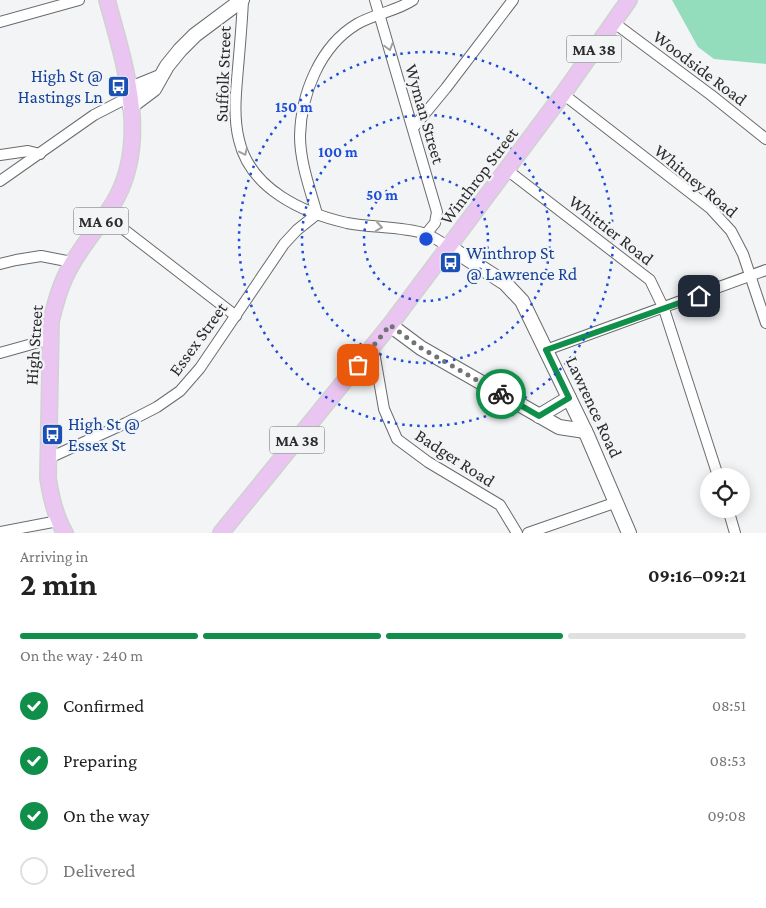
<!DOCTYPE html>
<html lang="en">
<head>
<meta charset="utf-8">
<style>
	:root { --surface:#fff; --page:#f2f2f2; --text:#222; --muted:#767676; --line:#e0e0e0; --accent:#108f4b }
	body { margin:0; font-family:"Crimson Pro",serif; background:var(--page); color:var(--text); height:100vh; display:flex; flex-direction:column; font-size:19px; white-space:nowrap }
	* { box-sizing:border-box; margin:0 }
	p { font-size:16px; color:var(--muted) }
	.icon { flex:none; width:28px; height:28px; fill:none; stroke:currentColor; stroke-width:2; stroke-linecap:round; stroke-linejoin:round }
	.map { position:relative; height:533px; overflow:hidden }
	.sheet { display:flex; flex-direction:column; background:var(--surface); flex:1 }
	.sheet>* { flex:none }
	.tools { position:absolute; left:700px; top:468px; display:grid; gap:10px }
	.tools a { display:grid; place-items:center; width:50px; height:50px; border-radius:50%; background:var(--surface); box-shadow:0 2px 12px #0003; font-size:25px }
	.pin { position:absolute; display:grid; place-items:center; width:42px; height:42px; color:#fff; margin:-21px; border-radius:10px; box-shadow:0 2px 8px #0006 }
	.courier { position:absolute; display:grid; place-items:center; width:50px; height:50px; margin:-25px; border:4px solid #108f4b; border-radius:50%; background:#fff; color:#222; box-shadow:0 1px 6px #0007 }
	.head em { font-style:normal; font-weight:700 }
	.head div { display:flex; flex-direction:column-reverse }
	.head { display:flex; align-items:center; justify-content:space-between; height:85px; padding:0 20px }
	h1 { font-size:32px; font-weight:700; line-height:38px }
	.bar { display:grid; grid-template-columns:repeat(4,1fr); gap:8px 5px; align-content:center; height:60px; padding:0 20px }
	.bar i { height:6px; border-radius:4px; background:var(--line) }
	.bar .on { background:var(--accent) }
	.bar p { grid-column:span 4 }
	ol { padding:0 20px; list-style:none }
	li { display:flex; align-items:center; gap:15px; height:55px }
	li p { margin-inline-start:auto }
	li .icon { padding:5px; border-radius:50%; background:var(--accent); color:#fff; stroke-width:4 }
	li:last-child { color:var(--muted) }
	li i { width:28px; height:28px; border:2px solid var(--line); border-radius:50% }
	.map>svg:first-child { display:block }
	.green { fill:#93dcbc }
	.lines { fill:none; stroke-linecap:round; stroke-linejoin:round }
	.street-casing { stroke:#696b6d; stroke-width:12 }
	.secondary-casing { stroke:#696b6d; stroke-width:16 }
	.primary-casing { stroke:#d1d1d1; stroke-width:18 }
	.street { stroke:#fff; stroke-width:10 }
	.secondary { stroke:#fff; stroke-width:14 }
	.primary { stroke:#eac5f1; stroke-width:15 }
	.oneway { stroke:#a0a0a1 }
	.done { stroke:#727374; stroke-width:5; stroke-dasharray:0 9 }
	.route { stroke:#108f4b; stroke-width:6 }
	.ring { fill:none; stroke:#1d4ed8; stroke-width:2.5; stroke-dasharray:2.5 5 }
	.labels { text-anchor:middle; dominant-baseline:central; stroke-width:4.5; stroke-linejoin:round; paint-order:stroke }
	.shield { fill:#f2f4f6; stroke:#68696a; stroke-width:1 }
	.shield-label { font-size:16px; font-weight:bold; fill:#2d2d2e }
	.street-label { font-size:18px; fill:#2d2d2e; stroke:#f2f4f6 }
	.transit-label { font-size:18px; fill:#164399; stroke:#f2f4f6; text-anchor:start }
	.centre { fill:#1d4ed8; stroke:#f2f4f6; stroke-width:2.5 }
	.ring-label { font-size:15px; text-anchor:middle; font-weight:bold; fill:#1d4ed8; stroke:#f2f4f6; stroke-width:4.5; stroke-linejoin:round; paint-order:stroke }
</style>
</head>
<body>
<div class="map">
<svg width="766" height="533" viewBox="0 0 766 533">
	<rect width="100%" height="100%" fill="#f2f4f6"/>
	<!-- green -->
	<polygon class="green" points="672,0 766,0 766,64 714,59 698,47"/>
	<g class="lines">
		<defs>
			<g id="street">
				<path d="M243 0C242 23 240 45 238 68 236 92 233 116 239 140 250 189 303 213 347 223 372 228 401 226 426 234 434 237 442 243 449 247"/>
				<polyline points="375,0 437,212 435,223 426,234"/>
				<polyline points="0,22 79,0"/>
				<polyline points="613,22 711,95 766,139"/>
				<polyline points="563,94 710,208 731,231 743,254 766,323"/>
				<polyline points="413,128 446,88 513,0"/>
				<polyline points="0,155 28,151 40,154"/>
				<polyline points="507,170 650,280 664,309 718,476"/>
				<polyline points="0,181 94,115 129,97"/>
				<polyline points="105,215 236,316"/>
				<polyline points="0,264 16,260 41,256 72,262"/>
				<polyline points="373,346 384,409 397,439 428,462 500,505 517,533"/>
				<polyline points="546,350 766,270"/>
				<polyline points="0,353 50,339"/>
				<path d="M47 459 126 423 157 407 180 391 200 368 284 244 297 230 317 214C310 189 300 162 300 136 301 94 320 46 357 24 374 14 397 11 413 0"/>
				<polyline points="728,509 735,533"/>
				<polyline points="0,532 58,521"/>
				<polyline points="528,533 617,502"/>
			</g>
			<g id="secondary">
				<polyline points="128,90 160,77"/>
				<polyline points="130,107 154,89 167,66 180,50 195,35 242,0"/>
				<polyline points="449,247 505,283 522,301 587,435 629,533"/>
				<polyline points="390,325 421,348 559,427 585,431"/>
				<polyline points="539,416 569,398"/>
			</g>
			<g id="primary">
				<path d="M65 533C55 516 51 498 48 478L51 321C56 301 61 282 72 264 85 241 104 221 117 197 149 136 124 62 107 0"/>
				<polyline points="221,533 390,325 563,94 629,0"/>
			</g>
		</defs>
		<!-- street casing -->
		<use href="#street" class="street-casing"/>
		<!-- secondary casing -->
		<use href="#secondary" class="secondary-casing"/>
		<!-- primary casing -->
		<use href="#primary" class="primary-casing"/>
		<!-- street -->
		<use href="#street" class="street"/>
		<!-- secondary -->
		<use href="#secondary" class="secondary"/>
		<!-- primary -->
		<use href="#primary" class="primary"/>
	</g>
	<!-- one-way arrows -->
	<defs><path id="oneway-chevron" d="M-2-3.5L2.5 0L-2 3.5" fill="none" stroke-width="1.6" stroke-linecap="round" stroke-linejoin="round" transform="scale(1.25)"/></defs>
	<g class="oneway">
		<use href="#oneway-chevron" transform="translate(389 47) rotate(74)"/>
		<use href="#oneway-chevron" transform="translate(244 152) rotate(65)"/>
		<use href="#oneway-chevron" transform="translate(379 227) rotate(8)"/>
	</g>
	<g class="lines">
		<!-- done -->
		<polyline class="done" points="358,365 390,325 421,348 501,394"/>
		<!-- route -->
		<polyline class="route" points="501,394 539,416 569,398 546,350 699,296"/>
	</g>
	<!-- distance rings -->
	<g class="ring">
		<circle cx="426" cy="239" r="62"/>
		<circle cx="426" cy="239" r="124"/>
		<circle cx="426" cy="239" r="187"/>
	</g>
	<!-- icons -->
	<defs>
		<symbol id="bus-square" viewBox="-11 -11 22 22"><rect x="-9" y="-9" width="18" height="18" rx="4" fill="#1a4fb4" stroke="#f2f4f6"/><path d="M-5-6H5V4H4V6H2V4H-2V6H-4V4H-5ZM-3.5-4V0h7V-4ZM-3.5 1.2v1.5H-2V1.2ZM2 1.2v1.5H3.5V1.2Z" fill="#fff"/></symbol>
	</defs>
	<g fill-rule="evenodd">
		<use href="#bus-square" x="106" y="74" width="25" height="25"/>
		<use href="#bus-square" x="438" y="250" width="25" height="25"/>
		<use href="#bus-square" x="40" y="422" width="25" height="25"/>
	</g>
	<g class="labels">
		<!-- shield labels -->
		<g class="shield">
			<rect x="566.5" y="35.5" width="55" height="27" rx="4"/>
			<rect x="73.5" y="207.5" width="55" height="27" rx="4"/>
			<rect x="269.5" y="426.5" width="55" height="27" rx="4"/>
		</g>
		<g class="shield-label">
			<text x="594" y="49">MA 38</text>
			<text x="101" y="221">MA 60</text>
			<text x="297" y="440">MA 38</text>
		</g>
		<!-- street labels -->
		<g class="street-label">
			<text transform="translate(700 68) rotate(37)">Woodside Road</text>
			<text transform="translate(223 74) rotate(-88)">Suffolk Street</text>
			<text transform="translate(425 114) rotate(74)">Wyman Street</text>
			<text transform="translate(479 176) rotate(-53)">Winthrop Street</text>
			<text transform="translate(696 181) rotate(40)">Whitney Road</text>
			<text transform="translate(611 230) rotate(38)">Whittier Road</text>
			<text transform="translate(198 339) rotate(-54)">Essex Street</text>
			<text transform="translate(34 345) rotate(-86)">High Street</text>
			<text transform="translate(594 407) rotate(65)">Lawrence Road</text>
			<text transform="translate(455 458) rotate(33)">Badger Road</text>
		</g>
		<!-- transit labels -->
		<g class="transit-label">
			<text x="103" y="76" text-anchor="end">High St @<tspan x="103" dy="21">Hastings Ln</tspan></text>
			<text x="466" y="253">Winthrop St<tspan x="466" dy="21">@ Lawrence Rd</tspan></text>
			<text x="68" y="424">High St @<tspan x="68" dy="21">Essex St</tspan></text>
		</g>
	</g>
	<circle cx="426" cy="239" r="8" class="centre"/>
	<g class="ring-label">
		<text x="294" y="112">150 m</text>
		<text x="338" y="157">100 m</text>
		<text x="382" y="200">50 m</text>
	</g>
</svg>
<div class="tools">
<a><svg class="icon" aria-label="locate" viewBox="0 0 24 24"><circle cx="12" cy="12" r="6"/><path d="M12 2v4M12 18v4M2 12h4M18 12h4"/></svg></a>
</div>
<div class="pin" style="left:358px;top:365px;background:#ea580c"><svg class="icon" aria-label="bag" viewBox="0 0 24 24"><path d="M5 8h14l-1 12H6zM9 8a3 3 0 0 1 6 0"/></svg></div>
<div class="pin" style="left:699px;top:296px;background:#1f2937"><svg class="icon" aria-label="home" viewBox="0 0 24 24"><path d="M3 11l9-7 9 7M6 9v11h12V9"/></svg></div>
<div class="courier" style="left:501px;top:394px"><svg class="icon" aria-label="bike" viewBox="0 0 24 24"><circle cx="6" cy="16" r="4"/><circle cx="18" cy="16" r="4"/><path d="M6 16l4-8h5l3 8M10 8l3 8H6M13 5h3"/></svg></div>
</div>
<section class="sheet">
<div class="head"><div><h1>2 min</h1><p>Arriving in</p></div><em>09:16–09:21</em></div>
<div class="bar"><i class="on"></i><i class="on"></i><i class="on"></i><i></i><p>On the way · 240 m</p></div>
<ol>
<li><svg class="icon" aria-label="check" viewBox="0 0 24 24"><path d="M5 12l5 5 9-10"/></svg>Confirmed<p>08:51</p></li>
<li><svg class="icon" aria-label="check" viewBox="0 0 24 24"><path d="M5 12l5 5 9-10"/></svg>Preparing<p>08:53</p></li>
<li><svg class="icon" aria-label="check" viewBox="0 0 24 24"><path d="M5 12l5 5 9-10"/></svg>On the way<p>09:08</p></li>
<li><i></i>Delivered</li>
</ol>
</section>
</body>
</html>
